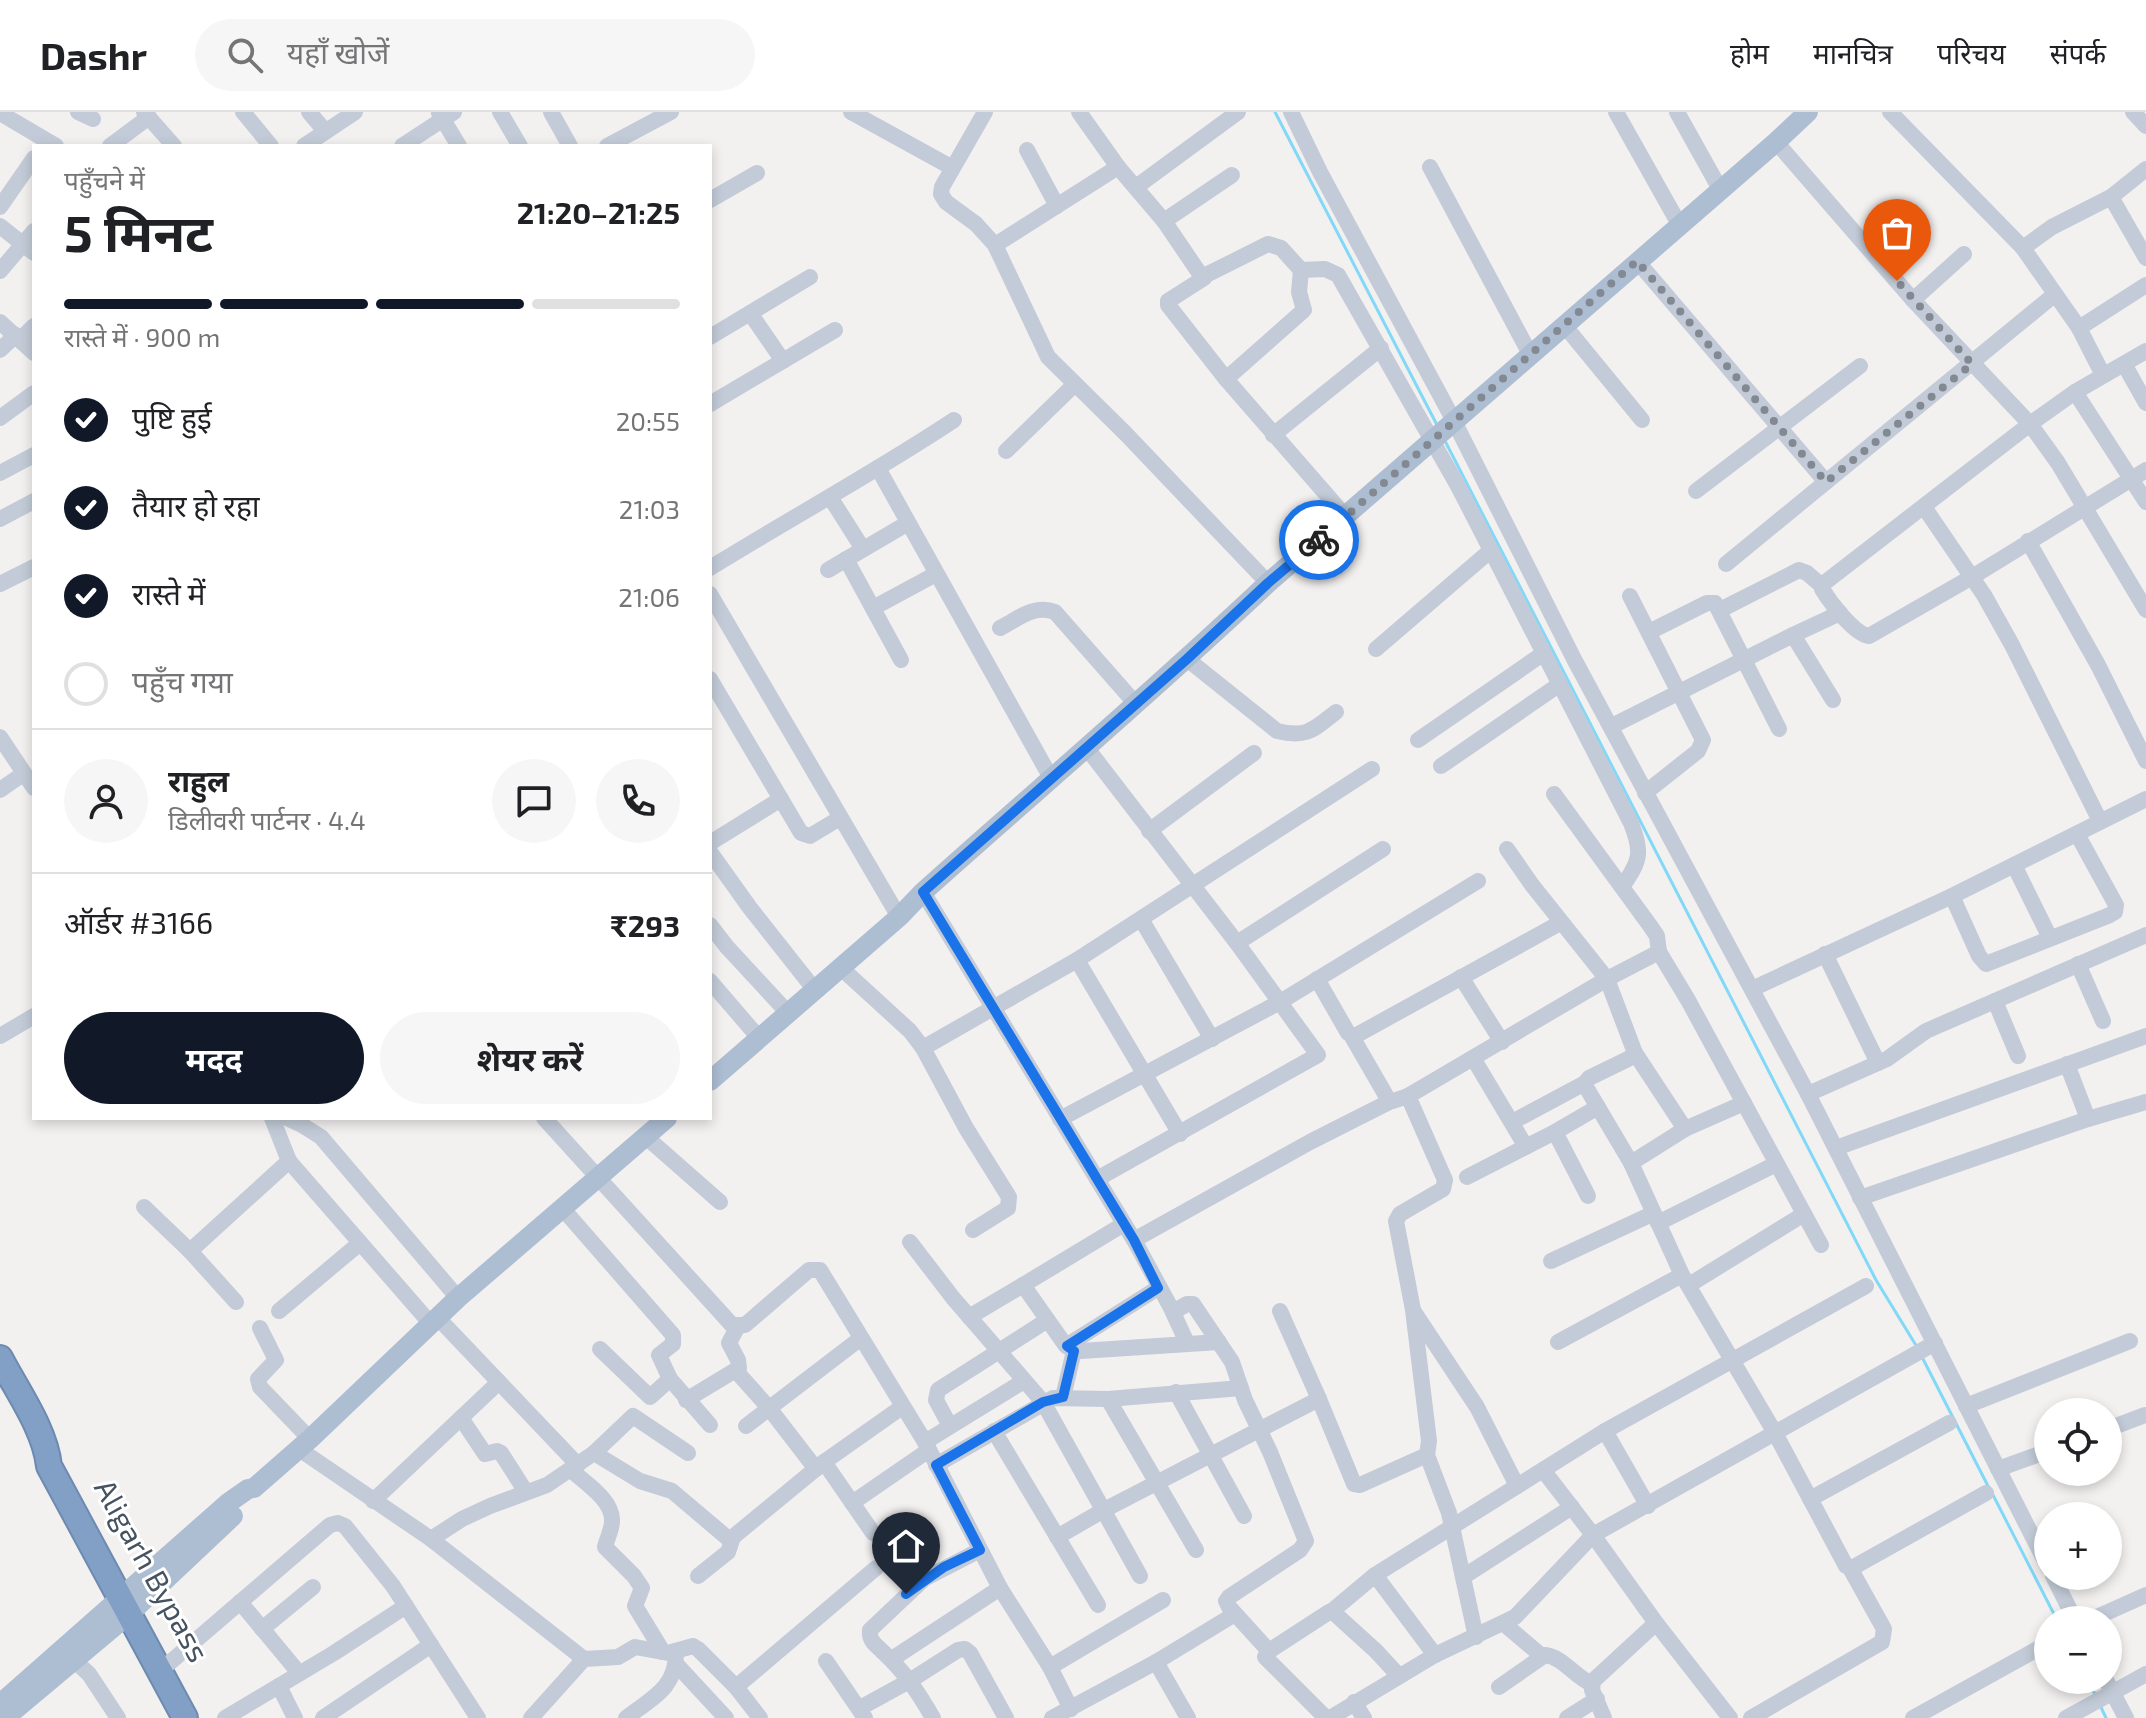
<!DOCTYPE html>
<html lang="hi">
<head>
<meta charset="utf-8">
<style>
	:root { --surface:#fff; --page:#f6f6f6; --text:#202124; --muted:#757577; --line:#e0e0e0; --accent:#111827 }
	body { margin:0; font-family:"Exo 2","Noto Sans Devanagari",sans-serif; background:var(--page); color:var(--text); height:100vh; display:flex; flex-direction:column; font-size:30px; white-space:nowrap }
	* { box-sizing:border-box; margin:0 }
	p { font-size:26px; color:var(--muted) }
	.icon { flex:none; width:44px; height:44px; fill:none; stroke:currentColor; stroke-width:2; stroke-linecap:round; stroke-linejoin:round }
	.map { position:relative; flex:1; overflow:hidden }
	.sheet { position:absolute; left:32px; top:32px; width:680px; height:976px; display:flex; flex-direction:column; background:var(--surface); border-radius:0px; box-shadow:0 4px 12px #0003 }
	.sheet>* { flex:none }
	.buttons { position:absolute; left:2034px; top:1286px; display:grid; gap:16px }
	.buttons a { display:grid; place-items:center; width:88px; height:88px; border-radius:50%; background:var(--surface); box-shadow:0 4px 12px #0003; font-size:40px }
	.pin { position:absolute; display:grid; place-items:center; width:68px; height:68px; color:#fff; margin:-82px -34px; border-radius:50% 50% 50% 0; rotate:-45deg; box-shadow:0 0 8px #0007 }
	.pin .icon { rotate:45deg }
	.courier { position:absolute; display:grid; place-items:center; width:80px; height:80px; margin:-40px; border:6px solid #1a73e8; border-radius:50%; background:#fff; color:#222; box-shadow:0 2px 10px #0007 }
	.headline em { font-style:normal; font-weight:700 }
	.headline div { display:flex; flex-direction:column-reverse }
	.headline { display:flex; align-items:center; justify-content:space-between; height:136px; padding:0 32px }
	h1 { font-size:52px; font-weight:700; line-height:60px }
	.bar { display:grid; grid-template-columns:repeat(4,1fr); gap:12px 8px; align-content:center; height:96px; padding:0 32px }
	.bar i { height:10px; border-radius:6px; background:var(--line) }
	.bar .active { background:var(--accent) }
	.bar p { grid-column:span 4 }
	.line { display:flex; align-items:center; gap:20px; padding:0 32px; border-top:2px solid var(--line) }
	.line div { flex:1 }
	.round { display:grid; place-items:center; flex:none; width:84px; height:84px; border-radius:42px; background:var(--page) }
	ol { padding:0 32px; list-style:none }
	li { display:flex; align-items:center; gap:24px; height:88px }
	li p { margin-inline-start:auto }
	li .icon { padding:8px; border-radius:50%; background:var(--accent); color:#fff; stroke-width:4 }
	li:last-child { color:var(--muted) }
	li i { width:44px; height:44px; border:4px solid var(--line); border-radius:50% }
	.primary-button { display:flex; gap:16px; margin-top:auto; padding:16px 32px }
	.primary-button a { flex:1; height:92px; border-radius:48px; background:var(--accent); color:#fff; font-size:32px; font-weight:700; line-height:92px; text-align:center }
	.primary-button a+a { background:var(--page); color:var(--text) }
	header { display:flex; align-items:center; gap:48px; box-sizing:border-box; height:112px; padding:0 40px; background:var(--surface); border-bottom:2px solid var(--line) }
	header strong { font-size:38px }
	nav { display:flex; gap:44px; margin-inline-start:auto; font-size:28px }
	.search { width:560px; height:72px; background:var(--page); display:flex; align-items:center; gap:20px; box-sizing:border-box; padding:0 28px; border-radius:44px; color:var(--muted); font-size:30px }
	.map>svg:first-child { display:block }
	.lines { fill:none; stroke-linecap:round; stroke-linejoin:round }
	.stream { stroke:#82d8f7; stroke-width:3 }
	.highway-casing { stroke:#6d8ab0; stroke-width:28 }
	.minor { stroke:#c2cbd7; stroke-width:16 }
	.major { stroke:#adbdd2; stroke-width:20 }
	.highway { stroke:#829fc5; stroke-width:24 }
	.done { stroke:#828992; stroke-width:8; stroke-dasharray:0 14.4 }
	.route { stroke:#1a73e8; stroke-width:10 }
	.labels { text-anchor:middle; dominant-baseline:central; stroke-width:6; stroke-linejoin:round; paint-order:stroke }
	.street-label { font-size:30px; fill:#455260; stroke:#fff }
</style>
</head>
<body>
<header>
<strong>Dashr</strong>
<div class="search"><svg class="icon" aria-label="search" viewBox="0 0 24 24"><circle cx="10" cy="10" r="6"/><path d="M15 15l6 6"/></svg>यहाँ खोजें</div>
<nav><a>होम</a><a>मानचित्र</a><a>परिचय</a><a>संपर्क</a></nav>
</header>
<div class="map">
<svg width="2146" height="1606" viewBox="0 0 2146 1606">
	<rect width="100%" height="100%" fill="#f3f0f0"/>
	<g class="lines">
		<!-- stream -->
		<g class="stream">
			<polyline points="1275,0 1437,313"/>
			<polyline points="1444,327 1876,1168 1917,1235"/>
			<polyline points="1922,1245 1988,1374"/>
			<polyline points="1992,1381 2057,1508"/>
			<polyline points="2087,1568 2095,1582"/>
			<polyline points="2100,1593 2106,1606"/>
		</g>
		<defs>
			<path id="highway" d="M0 1246C17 1279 45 1317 49 1354L185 1606"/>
		</defs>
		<!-- highway casing -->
		<use href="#highway" class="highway-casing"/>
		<!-- minor -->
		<g class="minor">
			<polyline points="78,0 93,7"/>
			<polyline points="144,0 174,34"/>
			<polyline points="243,0 271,34"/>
			<polyline points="309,0 325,19"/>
			<polyline points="500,0 520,34"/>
			<polyline points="551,0 570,34"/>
			<polyline points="851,0 951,55"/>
			<polyline points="985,0 942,75 941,82 946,90 976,112 995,133 1048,245 1126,322 1268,471"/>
			<polyline points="1079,0 1118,55"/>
			<polyline points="1291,0 1320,60 1454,309 1574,547 1808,982 2048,1455"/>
			<polyline points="1616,0 1679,112"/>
			<polyline points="1677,0 1720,77"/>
			<polyline points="1890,0 2023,136 2079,216 2103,263"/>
			<polyline points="2133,0 2146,14"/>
			<polyline points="0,1 56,34"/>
			<polyline points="439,1 459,34"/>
			<polyline points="1776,30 1913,188 2030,312 2058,351 2146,498"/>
			<polyline points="110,34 149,5"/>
			<polyline points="304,34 355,0"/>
			<polyline points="402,34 454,0"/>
			<polyline points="607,34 671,0"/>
			<polyline points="1027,38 1057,94"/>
			<polyline points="1430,55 1530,242"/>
			<polyline points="1136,75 1238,0"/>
			<polyline points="2111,85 2146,146"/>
			<polyline points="710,88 757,61"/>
			<polyline points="0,95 34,46"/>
			<polyline points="1164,109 1232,63"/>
			<polyline points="0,114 34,141"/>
			<path d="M995 133 1118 55 1164 109 1202 165 1268 132 1281 136 1301 158 1325 157 1338 163 1458 374 1631 711C1643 741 1640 749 1622 775"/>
			<polyline points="2023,136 2052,115 2111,85 2146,57"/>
			<polyline points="1637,149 1826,370"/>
			<polyline points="0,159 34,119"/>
			<polyline points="1204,166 1168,189 1168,193 1226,267 1346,405"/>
			<polyline points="1913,188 1964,142"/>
			<polyline points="750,201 783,249"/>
			<polyline points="0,210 34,241"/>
			<polyline points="1564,213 1642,308"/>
			<polyline points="2079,216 2146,173"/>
			<polyline points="710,225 810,165"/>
			<polyline points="20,228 34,214"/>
			<polyline points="0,238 16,223"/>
			<path d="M2146 239 2075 280 2030 312 1823 472 1822 477C1830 490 1854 522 1869 524L1972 465 2146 358"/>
			<polyline points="2124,252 2146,291"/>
			<polyline points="1226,267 1304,198 1299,180 1301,158"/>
			<polyline points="2075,280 2146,390"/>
			<polyline points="710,292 835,218"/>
			<polyline points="0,306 34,281"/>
			<polyline points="1273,323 1381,236"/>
			<polyline points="1006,339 1075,272"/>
			<polyline points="879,358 1051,666"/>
			<polyline points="0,361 34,343"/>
			<polyline points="1696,379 1860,254"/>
			<polyline points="830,385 863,437"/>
			<polyline points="1924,395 1984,483 2012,533 2100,709"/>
			<polyline points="0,407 34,389"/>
			<polyline points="2028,429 2098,553 2146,649"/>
			<polyline points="846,447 901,548"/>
			<polyline points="1726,452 2054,183"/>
			<path d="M710 456C791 406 874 361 954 308"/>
			<polyline points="828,458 908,411"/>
			<polyline points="0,472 34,455"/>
			<polyline points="710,482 899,805"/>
			<polyline points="1630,484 1703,628 1698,639 1645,681"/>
			<polyline points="873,496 936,462"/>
			<polyline points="1720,498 1799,458 1807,461 1822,474"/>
			<path d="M1000 516C1018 507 1034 492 1055 500L1135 591"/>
			<polyline points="1649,520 1707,491 1715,491 1779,617"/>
			<polyline points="1793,523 1840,501"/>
			<polyline points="1376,537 1490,439"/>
			<path d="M1187 547 1277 619C1307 626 1313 618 1336 600"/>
			<polyline points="710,567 801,721 810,724 840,706"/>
			<polyline points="1612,614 1793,523 1833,588"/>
			<polyline points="0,625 34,676"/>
			<polyline points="1418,628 1544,541"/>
			<polyline points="1086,635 1237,831 1318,943 1097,1067"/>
			<polyline points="1441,654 1560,572"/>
			<polyline points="0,678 23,662"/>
			<polyline points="1149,719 1254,641"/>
			<polyline points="710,731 781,687"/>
			<polyline points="1507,737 1532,773 1607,867 1635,941 1630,946 1589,966 1585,971 1586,975 1631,1051 1682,1163 1775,1321 1846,1454 1852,1456 1986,1381"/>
			<polyline points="710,740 750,796 814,877"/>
			<polyline points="2014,753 2050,826"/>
			<polyline points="923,780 1134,1128 1171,1196 1187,1231"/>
			<polyline points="1952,784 1979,844 1986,852 2110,803 2115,800 2116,793 2077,722"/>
			<polyline points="1141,807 1212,927"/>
			<polyline points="710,813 727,835 788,901"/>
			<polyline points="1237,831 1383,737"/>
			<polyline points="1659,840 1688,888 1821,1133"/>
			<polyline points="1825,842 1878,951"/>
			<polyline points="1077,848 1372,657"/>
			<polyline points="2078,852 2103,909"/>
			<polyline points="840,855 910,919 923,936 966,1016 1009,1085 1008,1096 973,1118"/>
			<polyline points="1461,865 1502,930"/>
			<polyline points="1317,867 1348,921 1355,924 1560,811"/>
			<polyline points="710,869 759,926"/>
			<polyline points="1752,877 1952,784 2146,687"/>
			<polyline points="1995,889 2018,944"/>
			<polyline points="1351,923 1388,987 1393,989 1408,984 1607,867 1659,840 1657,824 1651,815 1554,682"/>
			<polyline points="0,924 34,904"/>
			<polyline points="923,936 1077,848 1180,1022"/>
			<polyline points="1635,941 1685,1017"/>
			<polyline points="1473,946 1526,1035"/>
			<polyline points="2067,952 2088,1007 2146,990"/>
			<polyline points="1808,982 1887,947 1926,919 2146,823"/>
			<polyline points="272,1006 289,1049"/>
			<polyline points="287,1006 302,1013 321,1025 458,1186"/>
			<polyline points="544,1006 732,1213 745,1213 809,1158 820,1158 925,1330 1000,1476 1050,1555 1071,1597"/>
			<polyline points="1060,1007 1280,890 1478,769"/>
			<polyline points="1512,1010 1585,971"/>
			<polyline points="646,1025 720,1090"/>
			<polyline points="1836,1036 2146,924"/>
			<polyline points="1631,1051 1685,1017 1744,991"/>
			<polyline points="1467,1065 1555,1020"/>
			<polyline points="1588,1084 1555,1020 1598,995"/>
			<polyline points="1860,1086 2088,1007"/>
			<polyline points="144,1095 190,1139 236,1190"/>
			<polyline points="563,1097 673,1223 673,1232 659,1243 670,1267"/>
			<polyline points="1658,1111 1776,1052"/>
			<polyline points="1124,1112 1023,1173 1066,1234 1158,1176"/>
			<polyline points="1134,1128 1310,1030 1391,989"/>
			<polyline points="910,1130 953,1186 1043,1290 1140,1464"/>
			<polyline points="190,1139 289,1049 431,1212"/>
			<polyline points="1551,1149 1652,1102"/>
			<polyline points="1689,1173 1804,1102"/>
			<polyline points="279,1199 360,1131"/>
			<polyline points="1280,1199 1319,1287"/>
			<polyline points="1173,1200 1187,1192 1193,1192 1232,1250 1245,1288 1270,1340 1306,1429 1300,1438 1229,1485 1226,1489 1229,1495 1269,1539 1329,1500 1333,1500 1376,1539 1399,1564"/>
			<polyline points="1414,1200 1477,1295 1517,1374"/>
			<polyline points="969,1205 1023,1173"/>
			<polyline points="438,1206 578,1353"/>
			<polyline points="260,1216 276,1248 258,1267 260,1275 310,1327"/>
			<polyline points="1558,1230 1682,1163"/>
			<polyline points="1067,1234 1074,1239 1081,1239 1219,1230"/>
			<polyline points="600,1237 650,1285 670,1267 710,1313"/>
			<polyline points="736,1259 769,1296 816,1357"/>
			<polyline points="1176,1280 1244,1404"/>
			<polyline points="1063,1285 1074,1239"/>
			<polyline points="1108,1287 1196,1438"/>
			<polyline points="686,1288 739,1256 738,1248 729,1231 738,1214"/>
			<polyline points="1966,1294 2130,1229"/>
			<polyline points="461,1306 485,1342 497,1339 501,1341 526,1380"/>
			<polyline points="746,1314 861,1226"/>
			<polyline points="950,1314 936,1288 938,1278 1046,1209"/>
			<polyline points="2108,1317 2145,1303"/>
			<polyline points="994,1319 1098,1493"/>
			<polyline points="925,1330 1024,1269"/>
			<polyline points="299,1337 431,1427 584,1547"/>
			<polyline points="594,1341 633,1304 688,1341"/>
			<polyline points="1427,1343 1449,1401 1476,1525"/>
			<polyline points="824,1350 873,1421"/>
			<polyline points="936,1353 1053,1286 1108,1287 1241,1276"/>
			<polyline points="1998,1357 2048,1339"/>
			<path d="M571 1358C585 1371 613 1388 612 1409 612 1418 607 1426 605 1435L634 1464 642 1476 635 1494 663 1540"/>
			<polyline points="1810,1387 1949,1311"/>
			<polyline points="373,1389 499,1270"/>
			<polyline points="852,1391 929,1338"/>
			<polyline points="1648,1394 1605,1319 1866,1174"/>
			<polyline points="1057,1425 1104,1398 1319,1287 1354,1372 1360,1373 1427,1343 1429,1329 1413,1198 1396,1109 1400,1102 1443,1077 1445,1068 1408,984"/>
			<polyline points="431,1427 462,1407 490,1394 547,1373 594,1341 640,1369 672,1379 731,1429"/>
			<polyline points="1375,1463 1435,1543"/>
			<polyline points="698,1464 728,1440 733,1425 824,1350 902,1295"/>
			<polyline points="2053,1464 2075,1508"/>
			<polyline points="1463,1465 1572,1395"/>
			<polyline points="240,1490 299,1561"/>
			<polyline points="1332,1499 1375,1463 1605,1319"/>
			<polyline points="2090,1508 2146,1483"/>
			<polyline points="1504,1512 1542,1544"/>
			<polyline points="262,1517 313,1475"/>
			<polyline points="1269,1539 1265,1545 1326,1606"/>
			<polyline points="65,1540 89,1562 118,1606"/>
			<polyline points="892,1547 1000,1476"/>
			<polyline points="826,1549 865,1606"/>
			<polyline points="1156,1550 1188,1606"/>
			<polyline points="676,1552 726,1606"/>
			<polyline points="167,1553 330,1413 338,1411 345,1414 393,1474 478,1606"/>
			<polyline points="1050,1555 1163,1488"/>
			<polyline points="2106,1568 2126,1606"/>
			<polyline points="279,1574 295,1606"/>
			<polyline points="736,1575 876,1456"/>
			<path d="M1499 1575 1545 1543C1563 1545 1575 1565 1592 1572"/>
			<polyline points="1354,1590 1364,1606"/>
			<polyline points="860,1596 911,1568 958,1538 965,1537 970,1541 1006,1606"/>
			<polyline points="225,1606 334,1541 406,1494"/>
			<polyline points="323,1606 431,1533"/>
			<polyline points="531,1606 584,1547 618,1545 635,1535 668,1541 693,1534 698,1537 736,1575 760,1606"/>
			<path d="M626 1606C652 1586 677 1576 676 1539"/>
			<path d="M933 1606C918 1580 904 1559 882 1539 875 1532 869 1529 870 1518L924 1467 980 1438"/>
			<polyline points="1052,1606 1156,1550 1235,1502"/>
			<polyline points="1330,1606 1435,1543 1515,1505 1593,1423 1543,1358"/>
			<polyline points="1567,1606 1597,1587"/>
			<polyline points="1604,1606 1592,1578 1593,1569 1656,1511"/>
			<polyline points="1730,1606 1656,1511 1593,1423 1935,1231"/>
			<polyline points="1751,1606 1882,1530 1884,1517 1850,1456"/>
			<polyline points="1913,1606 2048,1531"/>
			<polyline points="2066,1606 2146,1562"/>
		</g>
		<!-- major -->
		<g class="major">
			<path d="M710 969 899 805 923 780C1038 677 1156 577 1268 471L1776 30 1808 0"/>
			<polyline points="0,1592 228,1391 248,1377 254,1376 310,1327 458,1186 667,1006"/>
			<polyline points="5,1606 129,1502 233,1404"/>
		</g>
		<!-- highway -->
		<use href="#highway" class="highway"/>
	</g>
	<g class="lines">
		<!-- done -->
		<polyline class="done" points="1319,428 1637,149 1826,370 1972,252 1897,169"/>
		<!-- route -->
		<polyline class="route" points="906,1482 944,1455 980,1438 936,1353 1043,1290 1063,1285 1074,1239 1067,1234 1158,1176 1134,1128 923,780 1187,547 1268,471 1319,428"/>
	</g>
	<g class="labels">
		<!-- street labels -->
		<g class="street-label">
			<text transform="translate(153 1458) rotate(61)">Aligarh Bypass</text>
		</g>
	</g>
</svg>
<div class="buttons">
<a><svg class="icon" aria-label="locate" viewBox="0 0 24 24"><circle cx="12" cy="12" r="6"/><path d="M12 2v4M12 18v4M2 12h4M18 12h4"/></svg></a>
<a>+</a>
<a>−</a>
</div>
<div class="pin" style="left:1897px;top:169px;background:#ea580c"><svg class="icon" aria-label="bag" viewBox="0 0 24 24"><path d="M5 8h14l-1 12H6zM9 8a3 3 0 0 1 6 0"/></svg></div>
<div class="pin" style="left:906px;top:1482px;background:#1f2937"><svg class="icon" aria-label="home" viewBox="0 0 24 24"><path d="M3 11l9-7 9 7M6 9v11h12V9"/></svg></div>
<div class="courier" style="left:1319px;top:428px"><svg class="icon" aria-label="bike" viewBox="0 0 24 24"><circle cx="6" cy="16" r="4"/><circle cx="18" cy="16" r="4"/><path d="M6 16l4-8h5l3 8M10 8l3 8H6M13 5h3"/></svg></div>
<section class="sheet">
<div class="headline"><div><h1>5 मिनट</h1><p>पहुँचने में</p></div><em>21:20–21:25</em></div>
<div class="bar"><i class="active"></i><i class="active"></i><i class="active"></i><i></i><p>रास्ते में · 900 m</p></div>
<ol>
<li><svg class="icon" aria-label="check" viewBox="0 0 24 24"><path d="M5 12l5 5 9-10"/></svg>पुष्टि हुई<p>20:55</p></li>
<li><svg class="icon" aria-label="check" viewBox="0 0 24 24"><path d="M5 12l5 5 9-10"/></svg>तैयार हो रहा<p>21:03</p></li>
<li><svg class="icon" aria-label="check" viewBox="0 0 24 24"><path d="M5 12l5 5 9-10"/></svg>रास्ते में<p>21:06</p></li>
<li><i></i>पहुँच गया</li>
</ol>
<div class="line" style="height:144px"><a class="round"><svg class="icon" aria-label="person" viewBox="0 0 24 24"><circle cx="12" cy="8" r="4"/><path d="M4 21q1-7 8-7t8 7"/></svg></a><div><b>राहुल</b><p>डिलीवरी पार्टनर · 4.4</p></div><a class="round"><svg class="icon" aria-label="chat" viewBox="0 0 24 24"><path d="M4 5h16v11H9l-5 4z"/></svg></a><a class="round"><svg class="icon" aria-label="phone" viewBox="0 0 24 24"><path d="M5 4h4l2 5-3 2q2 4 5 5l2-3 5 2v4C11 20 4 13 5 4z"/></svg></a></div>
<div class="line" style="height:104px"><div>ऑर्डर #3166</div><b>₹293</b></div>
<div class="primary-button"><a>मदद</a><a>शेयर करें</a></div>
</section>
</div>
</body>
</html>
